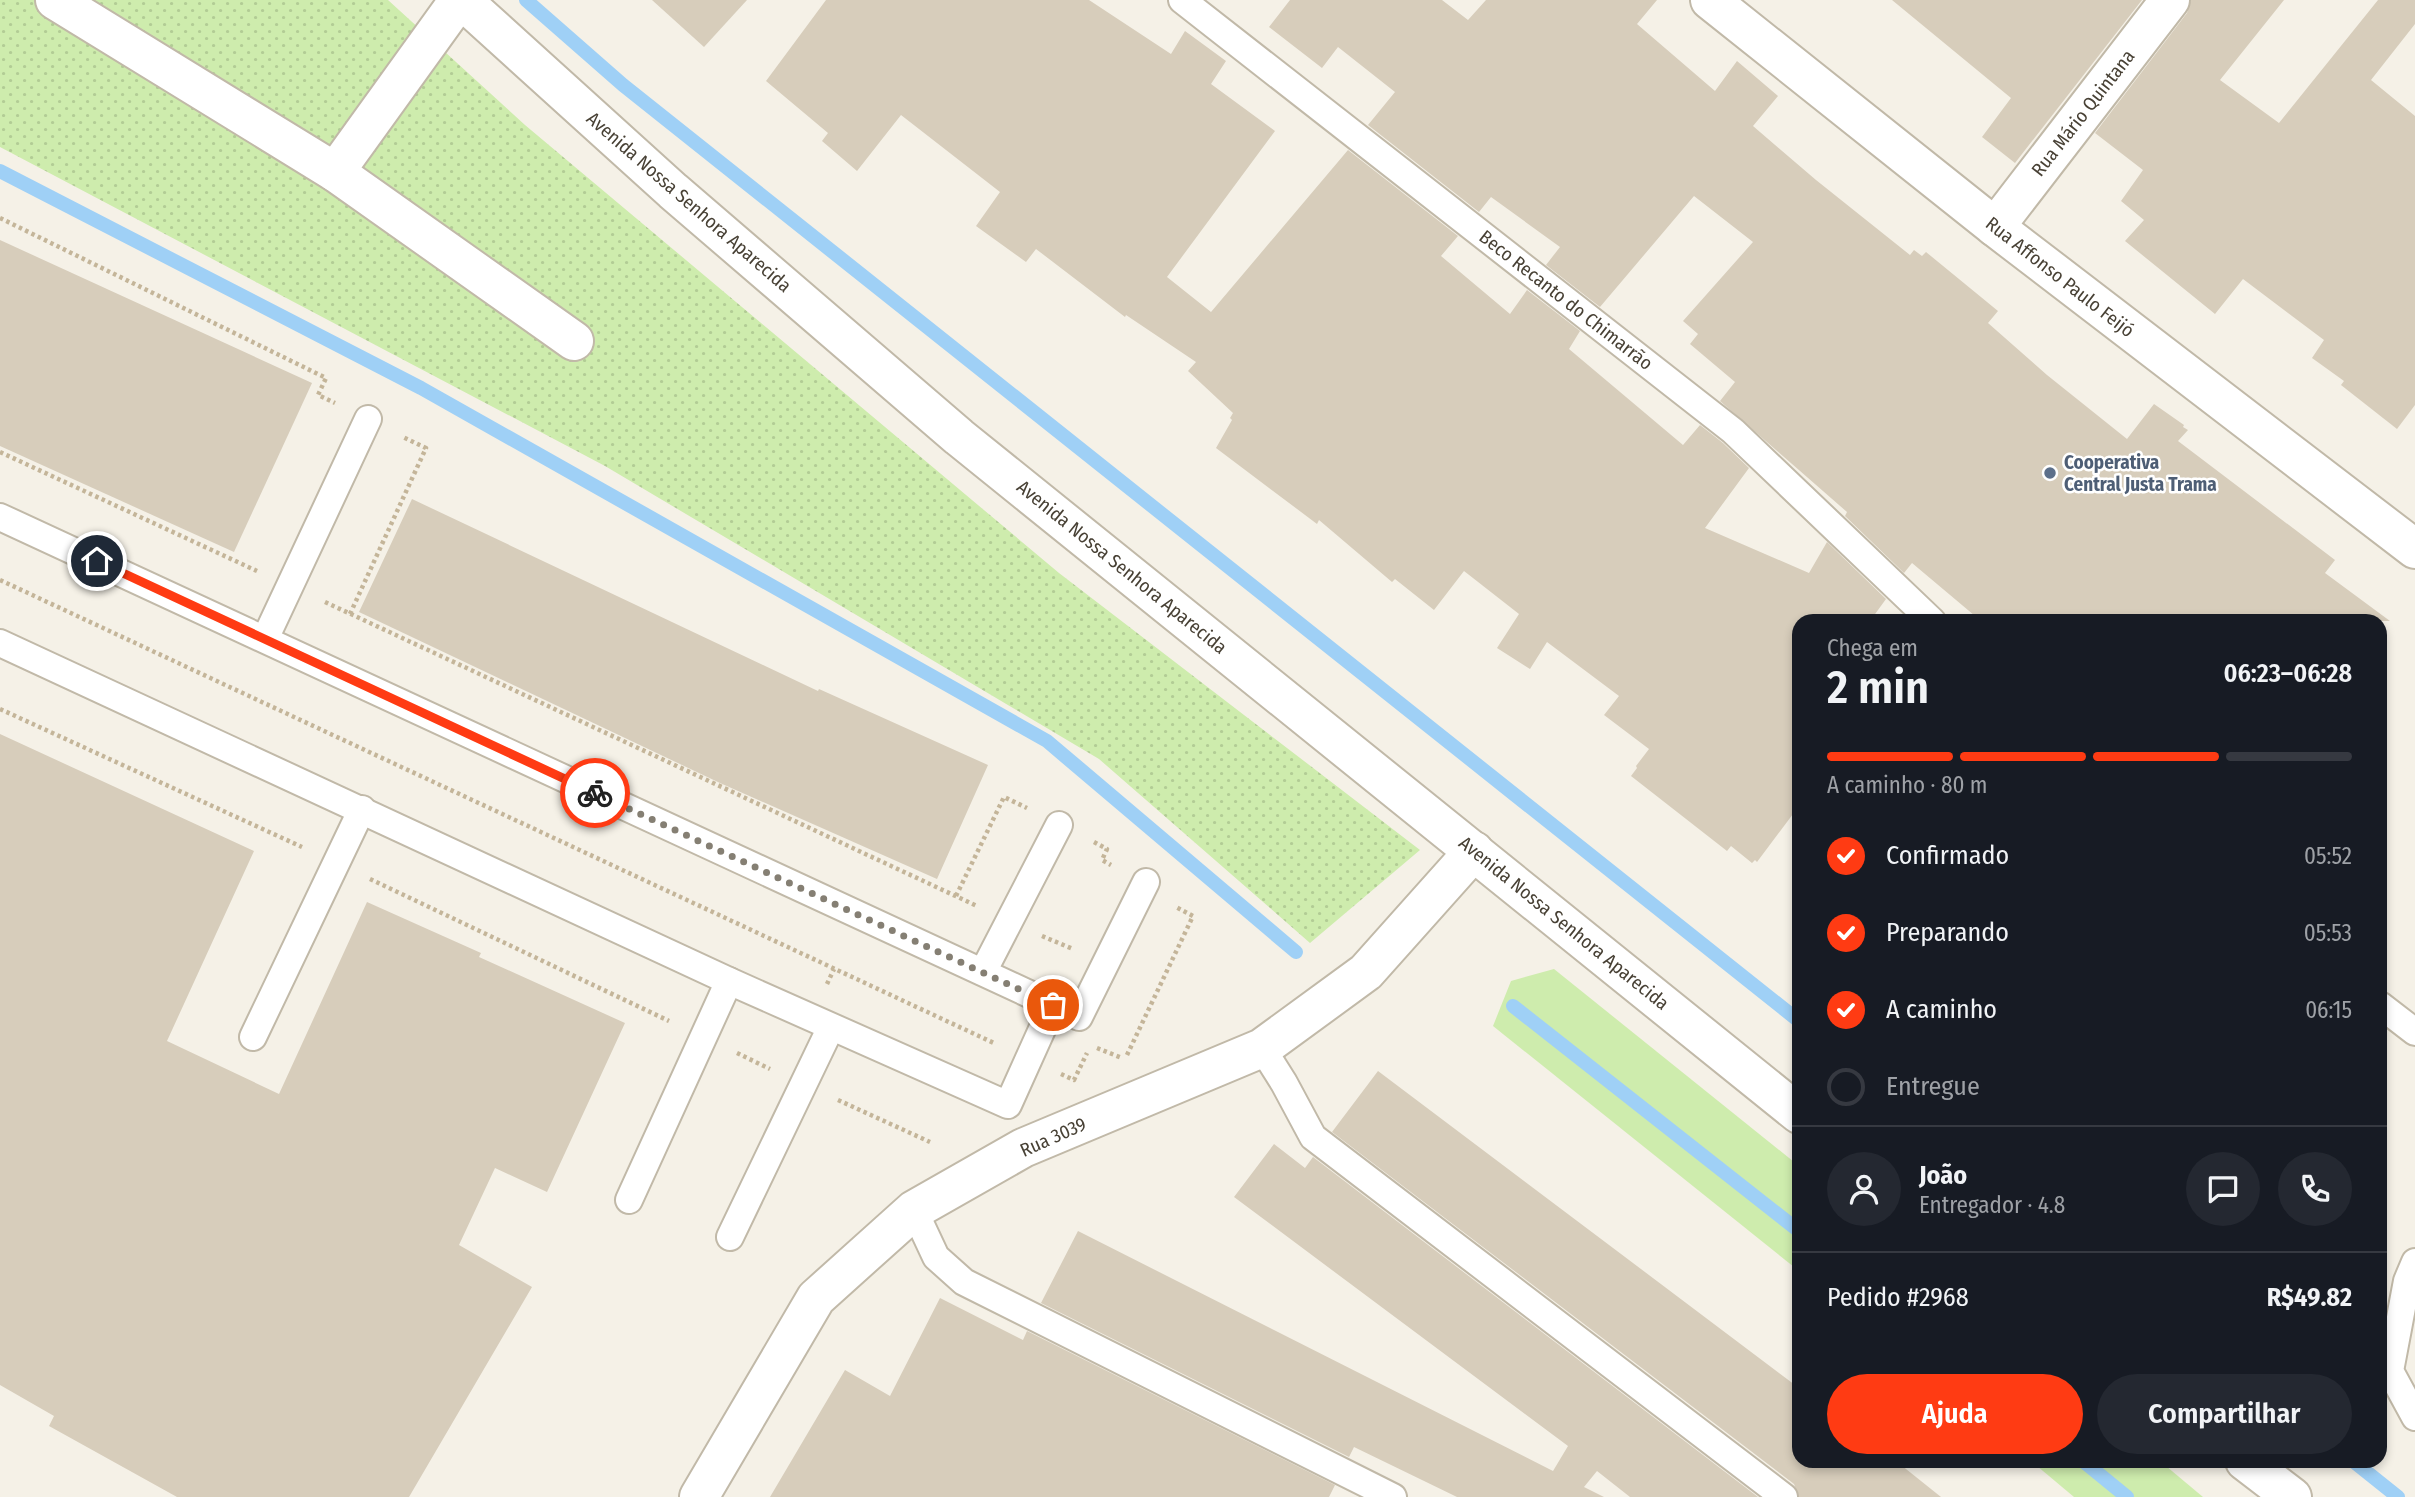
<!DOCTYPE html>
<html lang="pt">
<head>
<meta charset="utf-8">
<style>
	:root { --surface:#171b24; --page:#242831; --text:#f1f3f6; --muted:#9ea1a6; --line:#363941; --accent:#ff3b13 }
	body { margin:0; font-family:"Fira Sans Condensed",sans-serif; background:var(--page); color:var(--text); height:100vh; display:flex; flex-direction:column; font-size:26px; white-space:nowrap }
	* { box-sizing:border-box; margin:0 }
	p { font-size:23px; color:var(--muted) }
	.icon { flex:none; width:38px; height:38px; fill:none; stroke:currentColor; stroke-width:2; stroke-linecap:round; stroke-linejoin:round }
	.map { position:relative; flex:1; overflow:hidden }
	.side { position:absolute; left:1792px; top:614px; width:595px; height:854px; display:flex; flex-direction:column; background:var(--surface); border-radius:21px; box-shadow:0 4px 10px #0003 }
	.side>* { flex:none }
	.pin { position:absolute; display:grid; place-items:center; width:60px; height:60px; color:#fff; margin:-30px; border:4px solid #fff; border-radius:50%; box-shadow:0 2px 7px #0007 }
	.courier { position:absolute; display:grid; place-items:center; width:70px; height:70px; margin:-35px; border:5px solid #ff3b13; border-radius:50%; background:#fff; color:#222; box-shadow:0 2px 9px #0007 }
	.summary em { font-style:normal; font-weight:600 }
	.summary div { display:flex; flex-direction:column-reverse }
	.summary { display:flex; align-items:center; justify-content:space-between; height:119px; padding:0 35px }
	h1 { font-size:46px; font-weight:600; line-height:52px }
	.bar { display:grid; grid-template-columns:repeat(4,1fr); gap:10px 7px; align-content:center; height:84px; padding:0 35px }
	.bar i { height:9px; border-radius:5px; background:var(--line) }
	.bar .active { background:var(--accent) }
	.bar p { grid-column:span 4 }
	.line { display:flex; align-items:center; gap:18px; padding:0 35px; border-top:2px solid var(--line) }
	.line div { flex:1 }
	.round { display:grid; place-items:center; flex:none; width:74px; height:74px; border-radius:37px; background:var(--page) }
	ol { padding:0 35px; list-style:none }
	li { display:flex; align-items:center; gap:21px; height:77px }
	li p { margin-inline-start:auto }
	li .icon { padding:7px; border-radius:50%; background:var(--accent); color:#fff; stroke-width:4 }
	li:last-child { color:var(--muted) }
	li i { width:38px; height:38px; border:4px solid var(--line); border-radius:50% }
	.cta { display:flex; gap:14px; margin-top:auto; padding:14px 35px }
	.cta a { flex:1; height:80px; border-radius:42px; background:var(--accent); color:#fff; font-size:28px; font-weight:600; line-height:80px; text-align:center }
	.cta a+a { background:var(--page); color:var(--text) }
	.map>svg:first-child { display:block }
	.green { fill:#ceecad }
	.park { fill:url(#park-dots) }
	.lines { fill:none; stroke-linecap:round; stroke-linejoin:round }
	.stream { stroke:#9fd0f6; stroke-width:14 }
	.building { fill:#d7cdbb }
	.lane-casing { stroke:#c1b9a8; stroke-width:30 }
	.street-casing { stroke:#c1b9a8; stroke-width:42 }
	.path { stroke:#c4b599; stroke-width:4.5; stroke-dasharray:3.5 3.5; stroke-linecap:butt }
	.lane { stroke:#fff; stroke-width:26 }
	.street { stroke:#fff; stroke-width:38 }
	.done { stroke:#857f73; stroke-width:7; stroke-dasharray:0 12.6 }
	.route { stroke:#ff3b13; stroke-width:9 }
	.service-dot { fill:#5c6f8a; stroke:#fff; stroke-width:2.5 }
	.labels { text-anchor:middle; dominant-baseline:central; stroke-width:5; stroke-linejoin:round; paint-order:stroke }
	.street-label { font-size:19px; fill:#484135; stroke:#fff }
	.service-label { font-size:19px; font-weight:bold; fill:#4e5e75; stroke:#fff; text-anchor:start }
</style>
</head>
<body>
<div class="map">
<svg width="2415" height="1497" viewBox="0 0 2415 1497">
	<defs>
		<pattern id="park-dots" width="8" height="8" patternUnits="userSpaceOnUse" patternTransform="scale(1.75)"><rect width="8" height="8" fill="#ceecad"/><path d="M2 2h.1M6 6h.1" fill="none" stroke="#b2cc95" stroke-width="1.8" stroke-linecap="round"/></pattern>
	</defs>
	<rect width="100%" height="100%" fill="#f5f1e7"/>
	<!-- green -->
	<g class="green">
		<polygon points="1554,969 1799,1166 1799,1271 1493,1026 1511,981"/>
		<polygon points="2031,1461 2160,1461 2203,1497 2074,1497"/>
	</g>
	<!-- park -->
	<polygon class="park" points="0,0 388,0 525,125 1059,573 1420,850 1310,943 1099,759 605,466 0,147"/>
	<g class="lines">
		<!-- stream -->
		<g class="stream">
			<polyline points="526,0 623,85 1799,1021"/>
			<polyline points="0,171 421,388 1047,741 1296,952"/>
			<polyline points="1513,1006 1799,1231"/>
			<polyline points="2083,1461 2127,1497"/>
			<polyline points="2353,1461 2398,1497"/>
		</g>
	</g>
	<!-- building -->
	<g class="building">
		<polygon points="652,0 747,0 704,47"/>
		<polygon points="826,0 1089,0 1171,54 1185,31 1226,61 1211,84 1275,131 1167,277 1211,312 1348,150 1458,236 1441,256 1510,314 1527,290 1580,331 1569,349 1683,445 1700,425 1723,443 1749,468 1705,528 1809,573 1827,542 1886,599 1870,621 1799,621 1799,806 1757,862 1755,860 1752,863 1731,846 1727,851 1631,776 1637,768 1636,766 1649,749 1604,715 1619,696 1547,642 1530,669 1497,648 1519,614 1464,571 1434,610 1395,579 1392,582 1319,520 1317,524 1216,448 1232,420 1230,418 1233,413 1188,371 1196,362 1126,315 1125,317 1036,249 1026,262 976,226 1000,192 901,115 857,171 822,141 828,133 766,81"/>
		<polygon points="1290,0 1442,0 1468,20 1486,0 1657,0 1637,24 1715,91 1737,61 1778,96 1753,126 1816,180 1910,255 1914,250 1922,256 1926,252 1998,311 1988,323 2047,375 2127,439 2154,404 2184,425 2183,427 2188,430 2178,441 2335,560 2325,573 2390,621 1981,621 1912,563 1904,573 1845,516 1847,512 1720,401 1735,382 1690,344 1698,334 1683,321 1753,242 1694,196 1600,307 1546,265 1560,247 1491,197 1479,212 1368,125 1395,92 1338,47 1322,68 1269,27"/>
		<polygon points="1892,0 2142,0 2015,163 1982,137 2011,98"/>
		<polygon points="2191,0 2284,0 2220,80 2279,123 2378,0 2415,0 2415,24 2371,80 2415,116 2415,405 2397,429 2341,385 2344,381 2312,358 2324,340 2243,279 2215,314 2125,241 2144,220 2121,201 2143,170 2095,133 2187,13"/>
		<polygon points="0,240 312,383 234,552 0,446"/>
		<polygon points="412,499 818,691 819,689 988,765 937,879 720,783 359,612"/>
		<polygon points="0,734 254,851 167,1041 279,1094 367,902 481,953 479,957 625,1023 547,1192 495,1168 459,1245 532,1287 409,1497 177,1497 49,1426 54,1416 0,1385"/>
		<polygon points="1378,1071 1799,1388 1799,1461 1896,1461 1941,1497 1799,1497 1794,1484 1332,1132"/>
		<polygon points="1274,1144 1305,1168 1313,1157 1758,1497 1630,1497 1597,1471 1584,1487 1604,1497 1457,1497 1354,1447 1349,1457 1041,1303 1078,1231 1553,1471 1568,1446 1234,1197"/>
		<polygon points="940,1298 1023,1340 1027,1331 1335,1485 1329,1497 770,1497 845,1370 890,1396"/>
	</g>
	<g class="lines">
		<defs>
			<g id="lane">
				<polyline points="1182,0 1733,431 1932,621"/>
				<polyline points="0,517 1053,1005 1008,1105 729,981 0,643"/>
				<polyline points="265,639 368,419"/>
				<polyline points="983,972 1059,825"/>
				<polyline points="1053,1005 1079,1017 1146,882"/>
				<polyline points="2380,1005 2415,1032"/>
				<polyline points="253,1037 362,809"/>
				<polyline points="1262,1048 1284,1083 1313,1137 1784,1497"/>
				<polyline points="629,1200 729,981"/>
				<polyline points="914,1210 936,1257 964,1282 1393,1497"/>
				<polyline points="730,1237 831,1027"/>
				<polyline points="2415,1262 2407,1281 2390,1371 2415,1417"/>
			</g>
			<g id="street">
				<polyline points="55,0 335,172 574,341"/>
				<polyline points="462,0 673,191 959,437 1799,1114"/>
				<polyline points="1710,0 1995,227 2415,549"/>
				<polyline points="335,172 459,0"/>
				<polyline points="1995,227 2170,0"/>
				<polyline points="2245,1461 2292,1497"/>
				<polyline points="699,1497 816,1298 914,1210 1023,1148 1262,1048 1366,972 1474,851"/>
			</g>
		</defs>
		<!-- lane casing -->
		<use href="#lane" class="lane-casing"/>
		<!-- street casing -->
		<use href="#street" class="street-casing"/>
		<!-- path -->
		<g class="path">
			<polyline points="0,218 326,378 318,395 335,403"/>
			<polyline points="0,452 257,571"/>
			<polyline points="0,580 996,1044"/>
			<polyline points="325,602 977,906"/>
			<polyline points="350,614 426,448 403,437"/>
			<polyline points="0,709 302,847"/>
			<polyline points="1094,842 1107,849 1102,860 1111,865"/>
			<polyline points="370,879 669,1021"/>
			<polyline points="956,896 1004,797 1027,808"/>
			<polyline points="1042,936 1073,949"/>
			<polyline points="827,984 834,969"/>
			<polyline points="1097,1048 1122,1058"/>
			<polyline points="737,1053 770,1069"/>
			<polyline points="1127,1055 1193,916 1176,907"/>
			<polyline points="1061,1074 1074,1080 1087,1053"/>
			<polyline points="838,1100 930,1142"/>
		</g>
		<!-- lane -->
		<use href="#lane" class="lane"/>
		<!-- street -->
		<use href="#street" class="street"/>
	</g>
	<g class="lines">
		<!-- done -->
		<polyline class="done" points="595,793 1053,1005"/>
		<!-- route -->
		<polyline class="route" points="97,561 595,793"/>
	</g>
	<!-- markers -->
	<circle class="service-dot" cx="2050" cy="473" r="7"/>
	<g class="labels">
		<!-- street labels -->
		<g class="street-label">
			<text transform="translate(2083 113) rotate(-52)">Rua Mário Quintana</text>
			<text transform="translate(689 202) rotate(41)">Avenida Nossa Senhora Aparecida</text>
			<text transform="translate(2060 277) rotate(38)">Rua Affonso Paulo Feijó</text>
			<text transform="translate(1566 300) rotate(38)">Beco Recanto do Chimarrão</text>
			<text transform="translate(1122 567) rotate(39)">Avenida Nossa Senhora Aparecida</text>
			<text transform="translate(1564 923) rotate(39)">Avenida Nossa Senhora Aparecida</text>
			<text transform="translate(1053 1137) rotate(-24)">Rua 3039</text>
		</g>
		<!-- service labels -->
		<g class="service-label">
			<text x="2064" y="462">Cooperativa<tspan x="2064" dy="22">Central Justa Trama</tspan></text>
		</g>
	</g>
</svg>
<div class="pin" style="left:1053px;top:1005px;background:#ea580c"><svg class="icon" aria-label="bag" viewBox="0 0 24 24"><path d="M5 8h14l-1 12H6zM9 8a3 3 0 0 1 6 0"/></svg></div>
<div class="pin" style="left:97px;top:561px;background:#1f2937"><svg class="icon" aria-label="home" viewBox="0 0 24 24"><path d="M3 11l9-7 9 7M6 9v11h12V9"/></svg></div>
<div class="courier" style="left:595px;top:793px"><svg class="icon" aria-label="bike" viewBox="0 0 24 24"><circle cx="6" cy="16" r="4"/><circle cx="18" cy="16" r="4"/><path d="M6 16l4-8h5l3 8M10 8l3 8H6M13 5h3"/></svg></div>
<section class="side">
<div class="summary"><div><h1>2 min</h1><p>Chega em</p></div><em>06:23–06:28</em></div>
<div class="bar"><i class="active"></i><i class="active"></i><i class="active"></i><i></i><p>A caminho · 80 m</p></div>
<ol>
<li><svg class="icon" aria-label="check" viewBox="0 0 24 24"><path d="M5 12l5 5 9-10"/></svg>Confirmado<p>05:52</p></li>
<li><svg class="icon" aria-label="check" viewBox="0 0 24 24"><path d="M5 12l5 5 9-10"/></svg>Preparando<p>05:53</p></li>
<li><svg class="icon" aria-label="check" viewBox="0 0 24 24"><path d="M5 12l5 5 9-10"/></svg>A caminho<p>06:15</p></li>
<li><i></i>Entregue</li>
</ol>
<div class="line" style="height:126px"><a class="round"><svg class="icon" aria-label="person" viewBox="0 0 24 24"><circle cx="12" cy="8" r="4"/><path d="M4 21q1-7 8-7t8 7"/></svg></a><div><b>João</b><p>Entregador · 4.8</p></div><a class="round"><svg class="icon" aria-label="chat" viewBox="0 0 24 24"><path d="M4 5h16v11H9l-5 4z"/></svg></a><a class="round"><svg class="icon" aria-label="phone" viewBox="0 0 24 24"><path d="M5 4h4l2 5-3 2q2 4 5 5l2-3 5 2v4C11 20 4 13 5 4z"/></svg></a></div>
<div class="line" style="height:91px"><div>Pedido #2968</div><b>R$49.82</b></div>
<div class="cta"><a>Ajuda</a><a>Compartilhar</a></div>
</section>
</div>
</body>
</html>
